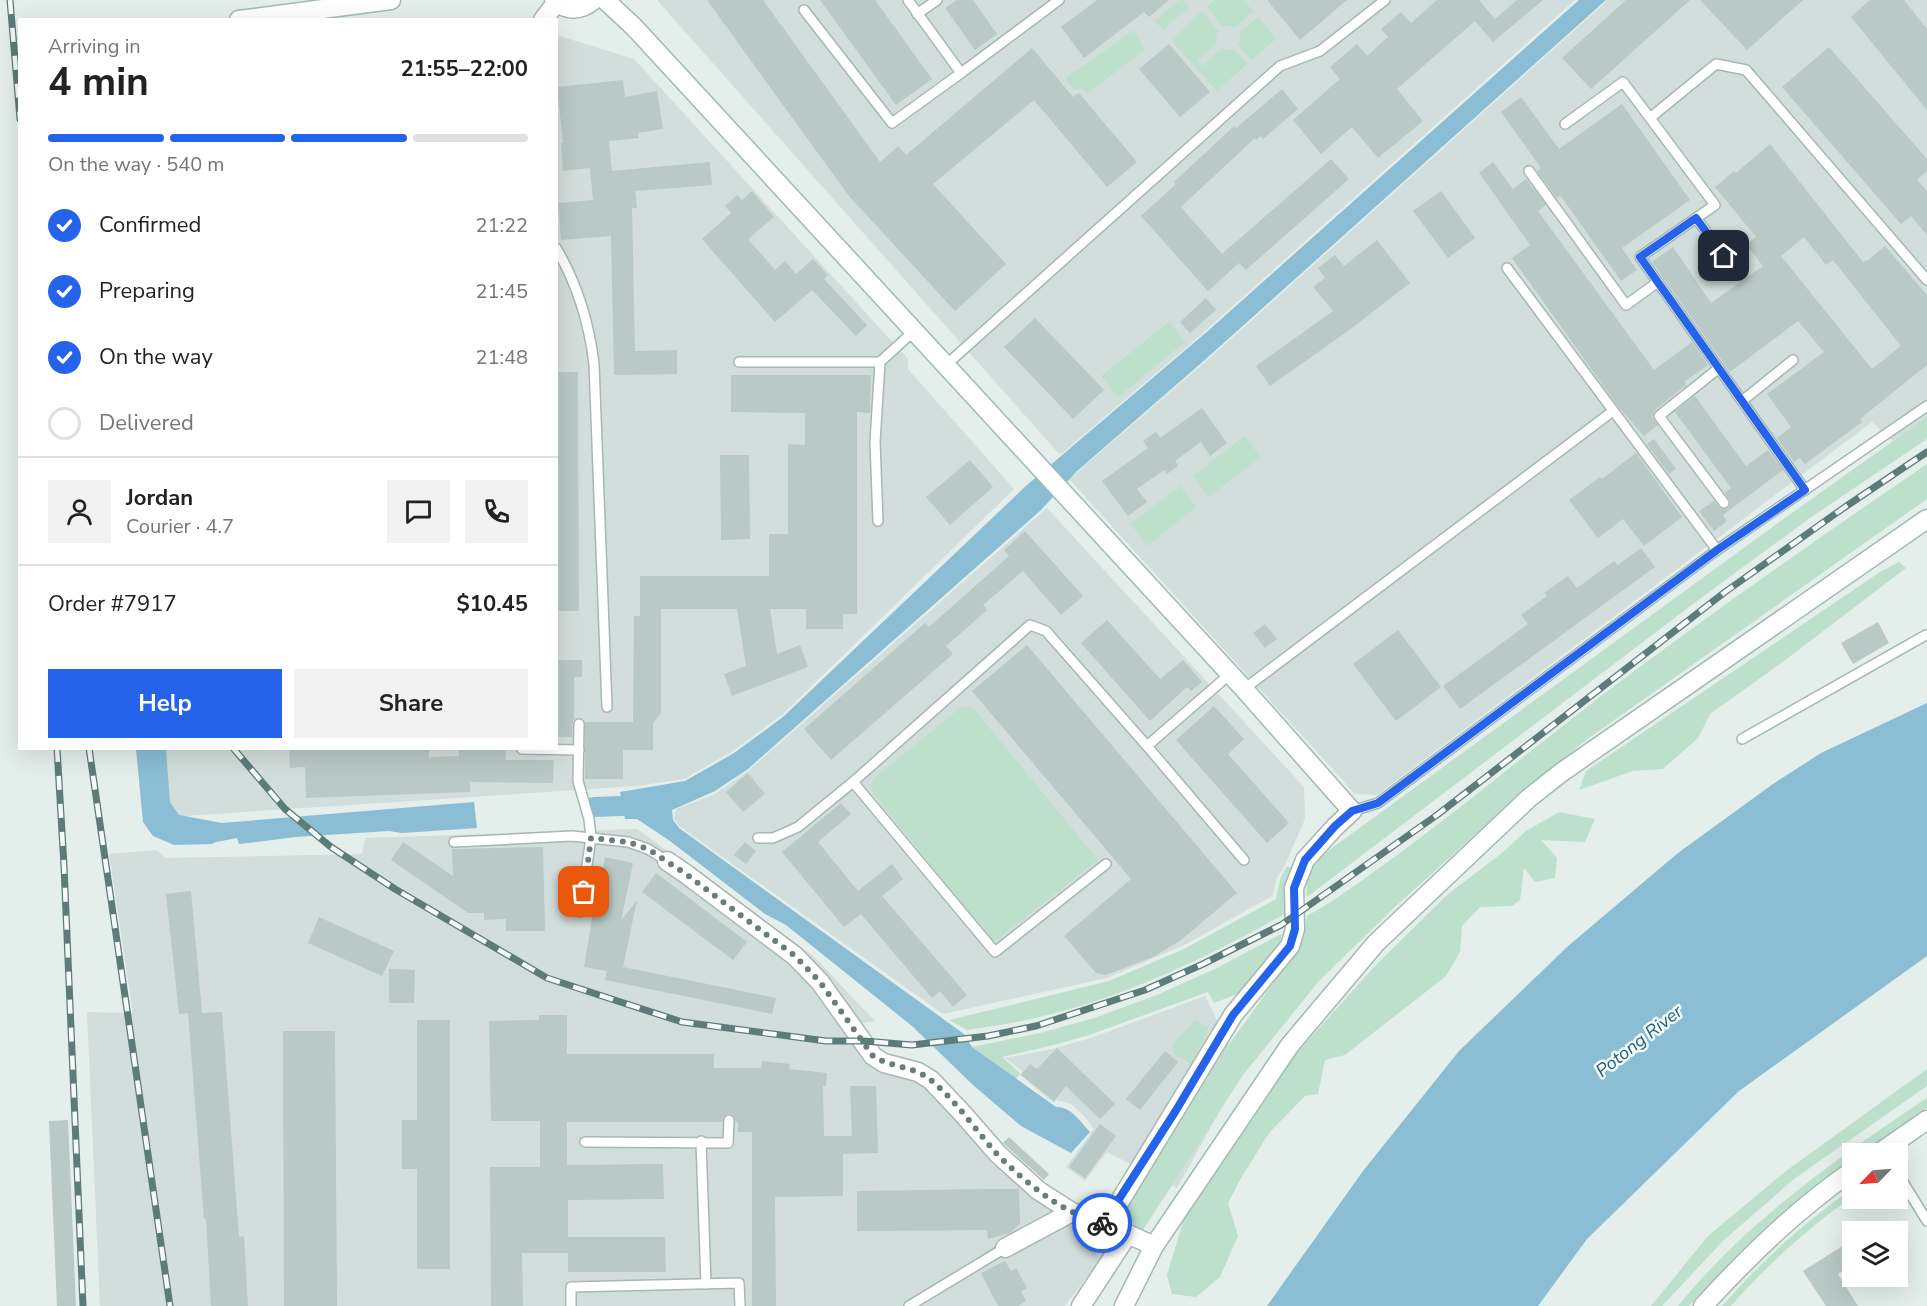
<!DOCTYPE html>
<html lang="en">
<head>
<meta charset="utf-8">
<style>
	:root { --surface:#fff; --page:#f2f2f2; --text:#222; --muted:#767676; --line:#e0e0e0; --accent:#2563eb }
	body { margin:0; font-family:"Nunito Sans",sans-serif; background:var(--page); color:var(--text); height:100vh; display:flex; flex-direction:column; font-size:22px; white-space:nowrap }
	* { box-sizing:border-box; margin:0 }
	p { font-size:20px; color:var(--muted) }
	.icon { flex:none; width:33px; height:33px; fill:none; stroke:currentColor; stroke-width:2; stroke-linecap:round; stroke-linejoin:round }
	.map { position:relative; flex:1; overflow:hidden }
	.drawer { position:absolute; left:18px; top:18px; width:540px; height:732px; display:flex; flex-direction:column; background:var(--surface); border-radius:0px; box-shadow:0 6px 24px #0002 }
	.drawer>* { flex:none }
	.needle { width:39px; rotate:245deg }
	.controls { position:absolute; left:1842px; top:1143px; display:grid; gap:12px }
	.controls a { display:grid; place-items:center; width:66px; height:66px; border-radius:0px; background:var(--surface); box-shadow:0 6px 24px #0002; font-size:30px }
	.pin { position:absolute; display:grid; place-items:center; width:51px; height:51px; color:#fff; margin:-26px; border-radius:12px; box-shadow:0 3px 9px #0006 }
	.courier { position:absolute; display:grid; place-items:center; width:60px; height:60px; margin:-30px; border:4px solid #2563eb; border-radius:50%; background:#fff; color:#222; box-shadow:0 2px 8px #0007 }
	.head em { font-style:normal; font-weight:700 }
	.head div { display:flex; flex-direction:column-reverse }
	.head { display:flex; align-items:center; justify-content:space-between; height:102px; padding:0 30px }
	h1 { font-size:39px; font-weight:700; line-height:45px }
	.bar { display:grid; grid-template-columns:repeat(4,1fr); gap:9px 6px; align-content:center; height:72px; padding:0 30px }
	.bar i { height:8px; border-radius:4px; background:var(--line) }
	.bar .active { background:var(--accent) }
	.bar p { grid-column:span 4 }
	.line { display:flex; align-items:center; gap:15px; padding:0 30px; border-top:2px solid var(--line) }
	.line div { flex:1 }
	.round { display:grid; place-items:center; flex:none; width:63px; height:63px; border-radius:0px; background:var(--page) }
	ol { padding:0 30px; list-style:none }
	li { display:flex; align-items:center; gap:18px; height:66px }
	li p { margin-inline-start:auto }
	li .icon { padding:6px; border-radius:50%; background:var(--accent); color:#fff; stroke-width:4 }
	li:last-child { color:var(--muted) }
	li i { width:33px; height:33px; border:3px solid var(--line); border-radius:50% }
	.primary-button { display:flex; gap:12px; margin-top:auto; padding:12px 30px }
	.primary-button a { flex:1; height:69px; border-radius:0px; background:var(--accent); color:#fff; font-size:24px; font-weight:700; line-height:69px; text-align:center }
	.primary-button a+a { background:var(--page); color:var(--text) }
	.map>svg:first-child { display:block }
	.built { fill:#d2dedb }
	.green { fill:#bde0cc }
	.water { fill:#8bbdd4 }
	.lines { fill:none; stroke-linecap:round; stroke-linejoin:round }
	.canal { stroke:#8bbdd4; stroke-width:20 }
	.building { fill:#b9c9c5; fill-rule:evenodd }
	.lane-casing { stroke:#a6b7b4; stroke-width:12 }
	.street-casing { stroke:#a6b7b4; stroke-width:21 }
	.secondary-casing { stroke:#a2bab6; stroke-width:21 }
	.lane { stroke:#fff; stroke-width:9 }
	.street { stroke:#fff; stroke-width:18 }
	.secondary { stroke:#fff; stroke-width:18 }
	.rail-casing { stroke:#5d7c79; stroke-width:7 }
	.rail { stroke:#f5faf8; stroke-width:4.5; stroke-dasharray:14; stroke-linecap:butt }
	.done { stroke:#677e7b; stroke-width:6; stroke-dasharray:0 10.8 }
	.route { stroke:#2563eb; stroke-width:8 }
	.labels { text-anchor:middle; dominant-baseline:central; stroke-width:5; stroke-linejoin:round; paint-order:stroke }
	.water-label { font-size:18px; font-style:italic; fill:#1a5e7f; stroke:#f5faf8 }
</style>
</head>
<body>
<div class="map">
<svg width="1927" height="1306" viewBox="0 0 1927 1306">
	<rect width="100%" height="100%" fill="#e4eeeb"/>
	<!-- built -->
	<g class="built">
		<polygon points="657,0 1575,0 1196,339 1060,455"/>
		<polygon points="1608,0 1927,0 1927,418 1893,441 1872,422 1377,795 1355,794 1069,479 1213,355"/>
		<polygon points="557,35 634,59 908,359 908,369 1014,489 783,714 733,751 684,779 637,786 169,817 162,749 556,748"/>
		<polygon points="1047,508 1304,787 1305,819 1284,867 1277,878 1272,896 1186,944 1107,978 943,1014 679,826 674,819 675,812 677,809 715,794 748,771"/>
		<polygon points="637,829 812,955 875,1021 847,1026 917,1078 1074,1221 1100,1260 1065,1306 100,1306 87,1012 133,1013 109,854 157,850 165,858 362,854 365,838"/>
		<polygon points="1205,996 1242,1071 1177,1188 1107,1152 1085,1181 1066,1167 1094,1129 1085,1117 1071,1104 1057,1100 1054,1103 1020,1075 1022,1071 1005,1058 1052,1049 1091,1038"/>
	</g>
	<!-- green -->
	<g class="green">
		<polygon points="1179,0 1183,0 1189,7 1163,30 1155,21"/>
		<polygon points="1215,0 1243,0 1253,11 1235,27 1228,25 1223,27 1207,7"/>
		<polygon points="1202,11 1218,31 1216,35 1217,42 1197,61 1202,66 1222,48 1229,50 1234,49 1247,64 1217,91 1172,41"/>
		<polygon points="1258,17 1276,39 1252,60 1238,45 1241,40 1239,33"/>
		<polygon points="1134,30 1145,50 1087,93 1081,88 1074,90 1066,78"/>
		<polygon points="1169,322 1185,342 1118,397 1101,376"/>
		<path d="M1927 417V439L1810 518 1701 598 1307 897C1304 877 1314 864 1328 851L1782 520Z"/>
		<polygon points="1244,436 1261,457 1209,497 1193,476"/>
		<path d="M1927 464V499L1586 740 1512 801 1396 906 1319 981 1243 1075 1143 1230C1134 1226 1129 1220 1125 1211L1223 1053 1298 948 1304 934 1307 916C1341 897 1372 873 1404 850 1471 800 1535 747 1601 696 1707 616 1817 539 1927 464Z"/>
		<polygon points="1180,486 1196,507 1147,546 1131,524"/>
		<polygon points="1899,562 1906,568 1780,664 1710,714 1698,738 1663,769 1633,771 1579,790 1586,771 1880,572"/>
		<polygon points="967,706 974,709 1098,860 993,943 874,794 871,787 874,778 960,708"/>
		<polygon points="1559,812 1595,819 1585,842 1541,840 1557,858 1555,878 1535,882 1524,868 1520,900 1512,906 1480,907 1462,926 1460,952 1446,976 1345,1055 1325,1060 1318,1094 1305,1096 1269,1133 1241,1178 1228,1203 1238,1236 1220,1277 1196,1297 1172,1294 1167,1275 1187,1208 1280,1072 1374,967 1448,894 1502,853 1526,831"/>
		<path d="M1286 867H1293L1288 912C1209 957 1119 1000 1031 1019 1010 1024 988 1027 967 1030L949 1020 1109 981 1184 949 1276 899 1280 879Z"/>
		<path d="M1281 934C1283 947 1260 978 1250 987 1241 994 1225 998 1214 1003L1208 992 1089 1035 1050 1046 1002 1057 1020 1073 1016 1079 972 1047 1040 1033 1094 1018 1157 995 1217 968Z"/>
		<polygon points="1195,1020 1209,1027 1191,1065 1174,1053 1172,1045"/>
		<polygon points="1927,1069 1927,1086 1794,1179 1724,1240 1662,1306 1651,1306 1708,1236 1786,1171"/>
		<path d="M1927 1098V1108L1861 1153 1852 1154V1160L1787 1209 1761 1232 1689 1306H1678C1747 1221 1837 1158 1927 1098Z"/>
		<path d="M1852 1189V1197C1808 1228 1766 1266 1731 1306H1722C1760 1263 1804 1222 1852 1189Z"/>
	</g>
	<!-- water -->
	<g class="water">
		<path d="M1579 0H1606L1207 358 1076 472 1041 510 748 769 715 791 672 810 673 820 679 828 964 1034 972 1047 1056 1107C1070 1106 1081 1122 1090 1132L1071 1153 1021 1126 973 1085 912 1026 786 925 765 914 670 841 637 819H625L620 792 685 781 734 753 783 717 1027 485 1209 330Z"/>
		<polygon points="1927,703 1927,956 1739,1091 1587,1239 1538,1306 1267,1306 1363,1171 1459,1051 1567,947 1678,853 1773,784 1821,753"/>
		<polygon points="136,749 166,749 170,802 179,815 222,823 474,802 477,828 402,833 389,831 296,837 239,844 237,838 216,842 212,844 174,845 153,836 143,822"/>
	</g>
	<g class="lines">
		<!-- canal -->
		<polyline class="canal" points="594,807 648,805"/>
	</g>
	<!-- building -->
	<g class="building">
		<polygon points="707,0 763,0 880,162 898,146 906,155 1032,48 1073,97 1079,93 1137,162 1107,187 1034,100 933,184 1006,264 955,311 849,196"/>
		<polygon points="820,0 875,0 932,79 896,105"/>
		<polygon points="957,0 973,0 997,34 975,50 945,8"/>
		<polygon points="1097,0 1169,0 1149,17 1144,12 1084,58 1061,27"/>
		<polygon points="1267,0 1347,0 1300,40"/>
		<polygon points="1437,0 1479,0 1495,19 1517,0 1543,0 1493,42 1475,21 1397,89 1423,121 1378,158 1352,127 1321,154 1293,120 1340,79 1330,67 1357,44 1367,56 1388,37 1381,29 1401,12 1411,23"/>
		<polygon points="1626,0 1690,0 1591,89 1562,58"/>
		<polygon points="1700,0 1803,0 1747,50"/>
		<polygon points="1870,0 1904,0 1927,29 1927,110 1851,17"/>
		<polygon points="1169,44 1210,92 1180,117 1139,69"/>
		<polygon points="1829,47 1927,159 1927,171 1917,180 1927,191 1927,235 1911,216 1901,224 1782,87"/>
		<polygon points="623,80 625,97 657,91 663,129 638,133 639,138 609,141 612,171 710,162 712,185 635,191 637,208 632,208 635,351 677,350 677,374 614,375 611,236 561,240 558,203 593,200 590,168 563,171 561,143 563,143 557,87"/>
		<polygon points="1282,89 1298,109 1263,139 1261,136 1256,140 1255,138 1181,207 1222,254 1331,159 1349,179 1246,270 1239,263 1208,291 1141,216 1176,184 1174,182 1234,126 1236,128"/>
		<polygon points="1521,97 1559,149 1622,104 1690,200 1622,248 1637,270 1621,281 1560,195 1557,198 1537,171 1541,168 1501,112"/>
		<path d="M1770 144 1863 262 1866 260 1867 261 1885 246 1927 295V365L1860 419 1862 422 1805 464 1800 458 1794 462 1777 438 1791 427 1767 394 1824 352 1798 321 1730 372 1652 262 1673 247 1711 303 1763 266 1746 245 1756 237 1715 187 1734 171 1736 173ZM1804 237 1826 265 1833 260 1901 346 1872 369 1781 256Z"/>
		<polygon points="1493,162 1513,189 1526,179 1546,205 1538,211 1654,370 1692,342 1708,365 1684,382 1686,385 1654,411 1652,417 1658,425 1644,436 1617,405 1512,258 1530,245 1479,173"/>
		<polygon points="752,191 774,217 748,239 775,270 785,261 796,274 813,259 828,275 824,279 867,325 856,336 812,290 775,322 702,239 731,213 725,206 737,195 742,200"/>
		<polygon points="1441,191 1475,238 1448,258 1413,211"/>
		<polygon points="1377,240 1410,283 1348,331 1270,386 1256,366 1333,311 1313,287 1325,278 1318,268 1335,255 1344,266"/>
		<polygon points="1206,298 1216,310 1190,333 1180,322"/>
		<polygon points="1035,318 1104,390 1073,419 1004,347"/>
		<polygon points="556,372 578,372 579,611 556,611"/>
		<polygon points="731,375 871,375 870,413 857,412 857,614 843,614 843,629 806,629 806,609 770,609 777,654 800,645 808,667 732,696 724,674 746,666 737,609 661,609 661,713 653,723 653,750 623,750 623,779 585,779 585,722 633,722 634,616 640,616 640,576 769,576 769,534 788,534 788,444 805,445 805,413 731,412"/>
		<polygon points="1695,396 1746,466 1768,450 1783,470 1723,515 1727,521 1714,531 1699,511 1714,501 1721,509 1728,509 1731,502 1725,493 1731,488 1675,412 1668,417"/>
		<polygon points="1202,408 1227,443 1210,456 1201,442 1175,461 1178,466 1167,474 1164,470 1137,489 1147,502 1128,516 1102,481 1148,448 1143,441 1156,432 1160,438"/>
		<polygon points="1654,439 1676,469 1669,474 1647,444"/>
		<polygon points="1636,453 1682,517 1644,546 1623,519 1598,538 1569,500 1600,477 1602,479"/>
		<polygon points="720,455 749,455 750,539 721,540"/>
		<polygon points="970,460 993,487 950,525 926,497"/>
		<polygon points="1025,531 1083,596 1061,615 1023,571 983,605 987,610 946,646 953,654 831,760 804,729 925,623 929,627 1009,556 1004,550"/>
		<polygon points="1641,548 1655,567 1460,709 1443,686 1528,624 1521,615 1547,596 1544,593 1568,576 1577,588 1614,561 1618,565"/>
		<polygon points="1107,620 1160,679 1183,660 1202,682 1191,691 1187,687 1150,721 1081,643"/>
		<polygon points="1878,622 1889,643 1853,664 1841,643"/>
		<polygon points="1265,624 1277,639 1265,648 1253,633"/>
		<polygon points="1398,630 1441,687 1396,721 1353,664"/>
		<polygon points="1027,645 1237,893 1181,940 1153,957 1106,975 1096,973 1064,936 1131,879 972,691"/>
		<polygon points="556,660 582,660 582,677 574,677 574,719 572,724 572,737 556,737"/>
		<polygon points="1214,706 1244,739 1228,754 1289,823 1267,843 1176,740"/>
		<polygon points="289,748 429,748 429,757 459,756 459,748 506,748 506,760 554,760 553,783 470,782 470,792 306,798 305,767 290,768"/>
		<polygon points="748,773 765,794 743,812 726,792"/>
		<polygon points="841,803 851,814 818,842 858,891 892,864 903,879 882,896 967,995 953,1007 940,991 932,998 861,914 844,927 782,852"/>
		<polygon points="403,842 453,876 452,849 543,847 545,931 506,931 506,919 484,920 484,913 468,913 391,860"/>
		<polygon points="745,842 756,851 746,864 734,855"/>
		<polygon points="605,857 633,863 621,921 637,900 623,967 776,998 772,1014 605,980 607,971 584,967 599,877 601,878"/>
		<polygon points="656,873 747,942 733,960 642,892"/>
		<polygon points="191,891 202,1013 222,1012 239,1237 244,1236 248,1306 211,1306 206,1219 204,1219 188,1013 179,1014 166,894"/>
		<polygon points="319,917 394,951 382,976 308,943"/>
		<polygon points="389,969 415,970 414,1003 389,1003"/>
		<polygon points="539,1015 567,1015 567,1054 714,1054 714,1068 761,1068 762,1061 790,1064 789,1069 827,1073 826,1086 823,1086 824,1136 852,1136 850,1086 876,1086 878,1153 843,1154 843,1196 775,1197 776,1306 752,1306 752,1132 738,1132 738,1122 736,1122 733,1115 729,1113 724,1116 722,1122 567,1122 567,1165 663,1164 664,1199 568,1200 568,1237 665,1237 666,1272 568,1272 568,1253 522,1253 523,1306 491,1306 490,1167 540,1167 540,1121 491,1121 489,1021 539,1020"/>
		<polygon points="417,1020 450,1020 450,1269 417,1269 417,1169 402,1169 402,1120 417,1120"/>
		<polygon points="283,1031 335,1031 337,1306 284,1306"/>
		<polygon points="1057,1048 1115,1104 1100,1119 1066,1086 1054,1101 1021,1075 1030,1064 1037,1069"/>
		<polygon points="1165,1051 1178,1062 1140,1110 1126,1099"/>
		<polygon points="68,1120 76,1306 57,1306 49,1121"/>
		<polygon points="1100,1124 1116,1136 1085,1178 1069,1167"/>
		<polygon points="1009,1137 1049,1174 1044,1180 1003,1143"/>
		<polygon points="987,1189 1019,1189 1020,1224 1010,1233 988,1239 987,1230 857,1231 857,1191"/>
		<polygon points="1852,1240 1852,1265 1838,1274 1858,1306 1826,1306 1803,1271"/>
		<polygon points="1005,1261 1011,1271 1016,1268 1027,1288 1021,1291 1026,1301 1018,1306 998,1306 981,1273"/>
	</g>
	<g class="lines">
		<defs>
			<g id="lane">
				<polyline points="908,0 961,73 1059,0"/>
				<polyline points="804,10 892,123 961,73"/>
				<polyline points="917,14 937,0"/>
				<polyline points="1650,118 1716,64 1746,70 1927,280"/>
				<polyline points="1565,124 1623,82 1715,205 1640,257 1805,490"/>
				<polyline points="1529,171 1626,305 1658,282"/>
				<polyline points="1696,218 1738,274"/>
				<path d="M556 248C578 285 589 322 594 364L607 707"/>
				<polyline points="1507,268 1717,550"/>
				<polyline points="739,362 880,362"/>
				<polyline points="946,365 1280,66 1320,51 1385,0"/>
				<polyline points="1719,368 1659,416 1724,503"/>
				<polyline points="1742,401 1793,360"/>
				<polyline points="878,521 875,442 880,362 914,331"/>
				<polyline points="1244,689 1613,411"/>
				<polyline points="579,724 578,781 589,819 591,838 580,912"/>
				<polyline points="1742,739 1926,635"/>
				<polyline points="1147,746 1230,674"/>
				<polyline points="522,749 579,750"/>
				<polyline points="853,782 995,952 1106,864"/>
				<polyline points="1352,811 1378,803 1717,550 1927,406"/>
				<polyline points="758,838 773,838 798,827 853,782 1030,625 1046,631 1147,746 1244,860"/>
				<polyline points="454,842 572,836 628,842 648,849 667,861"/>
				<polyline points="701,1141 706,1284"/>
				<polyline points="585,1142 728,1143 729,1120"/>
				<polyline points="1898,1174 1927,1221"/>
				<polyline points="571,1306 571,1287 739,1283 740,1306"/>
				<polyline points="909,1306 1005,1248"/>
			</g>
			<g id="street">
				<polyline points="543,20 556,3"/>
				<polyline points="667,861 686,874 795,956 820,982 873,1056 884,1063 918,1072 931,1080 964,1115 998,1154 1039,1191 1072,1212 1106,1224 1154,1246"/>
				<polyline points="1106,1224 1233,1015 1290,946 1295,929 1294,888 1305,860 1335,827 1352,811"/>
				<polyline points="1005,1248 1072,1212"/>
				<polyline points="1081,1306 1128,1234"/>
			</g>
			<g id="secondary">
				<path d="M554 0C567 12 581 11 594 0"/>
				<polyline points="605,0 634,27 1244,689 1352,811"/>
				<polyline points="239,20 391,0"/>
				<polyline points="1878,1154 1927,1120"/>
				<polyline points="1124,1306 1154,1246 1290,1045 1376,943 1529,798 1562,772 1927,519"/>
				<path d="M1703 1306C1749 1256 1796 1210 1852 1171"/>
			</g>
		</defs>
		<!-- lane casing -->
		<use href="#lane" class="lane-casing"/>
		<!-- street casing -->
		<use href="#street" class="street-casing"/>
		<!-- secondary casing -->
		<use href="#secondary" class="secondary-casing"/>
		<!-- lane -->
		<use href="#lane" class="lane"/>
		<!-- street -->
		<use href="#street" class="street"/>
		<!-- secondary -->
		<use href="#secondary" class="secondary"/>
		<defs>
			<g id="rail">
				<polyline points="10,0 20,119"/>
				<polyline points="57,748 64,866 83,1306"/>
				<polyline points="89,748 170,1306"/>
				<polyline points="233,748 285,809 331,847 395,889 547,978 682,1022 826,1041 864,1041 912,1045 988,1036 1036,1026 1145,990 1203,964 1281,925 1437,815 1725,592 1845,507 1927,452"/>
			</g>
		</defs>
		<!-- rail casing -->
		<use href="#rail" class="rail-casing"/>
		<!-- rail -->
		<use href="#rail" class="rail"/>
	</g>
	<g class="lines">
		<!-- done -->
		<path class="done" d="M584 892 591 838 628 842 648 849 686 874 795 956 820 982 873 1056C892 1068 915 1066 932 1081 956 1101 975 1129 996 1153 1016 1174 1046 1199 1072 1212 1082 1216 1092 1219 1102 1223"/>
		<!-- route -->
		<polyline class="route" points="1102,1223 1106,1224 1119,1199 1175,1112 1233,1015 1290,946 1295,929 1294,888 1305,860 1335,826 1352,811 1378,803 1717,550 1805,490 1640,257 1696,218 1724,256"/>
	</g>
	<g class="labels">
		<!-- water labels -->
		<g class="water-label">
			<text transform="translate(1639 1041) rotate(-38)">Potong River</text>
		</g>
	</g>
</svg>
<div class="controls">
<a><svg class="needle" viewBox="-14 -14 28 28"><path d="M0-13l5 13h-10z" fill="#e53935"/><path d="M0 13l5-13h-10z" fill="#767676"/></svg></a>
<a><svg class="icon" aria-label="layers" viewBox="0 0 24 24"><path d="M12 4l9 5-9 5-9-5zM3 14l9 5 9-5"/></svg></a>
</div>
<div class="pin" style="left:584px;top:892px;background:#ea580c"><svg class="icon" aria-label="bag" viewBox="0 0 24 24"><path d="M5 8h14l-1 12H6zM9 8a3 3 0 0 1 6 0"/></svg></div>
<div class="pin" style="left:1724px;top:256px;background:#1f2937"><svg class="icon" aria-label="home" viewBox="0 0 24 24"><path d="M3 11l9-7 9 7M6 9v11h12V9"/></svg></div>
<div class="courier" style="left:1102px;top:1223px"><svg class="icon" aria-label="bike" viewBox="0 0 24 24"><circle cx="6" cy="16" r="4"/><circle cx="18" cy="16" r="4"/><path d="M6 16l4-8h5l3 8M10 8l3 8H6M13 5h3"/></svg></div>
<section class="drawer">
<div class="head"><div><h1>4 min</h1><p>Arriving in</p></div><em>21:55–22:00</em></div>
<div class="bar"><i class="active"></i><i class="active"></i><i class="active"></i><i></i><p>On the way · 540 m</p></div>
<ol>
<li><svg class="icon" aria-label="check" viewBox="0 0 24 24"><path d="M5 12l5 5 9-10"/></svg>Confirmed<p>21:22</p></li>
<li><svg class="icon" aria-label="check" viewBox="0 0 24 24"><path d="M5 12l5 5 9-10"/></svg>Preparing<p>21:45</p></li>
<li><svg class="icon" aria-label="check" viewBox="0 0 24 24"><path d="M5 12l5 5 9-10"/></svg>On the way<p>21:48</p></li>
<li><i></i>Delivered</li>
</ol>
<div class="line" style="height:108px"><a class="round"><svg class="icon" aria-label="person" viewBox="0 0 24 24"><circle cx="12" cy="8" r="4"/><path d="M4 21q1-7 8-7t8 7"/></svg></a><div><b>Jordan</b><p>Courier · 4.7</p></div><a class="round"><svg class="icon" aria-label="chat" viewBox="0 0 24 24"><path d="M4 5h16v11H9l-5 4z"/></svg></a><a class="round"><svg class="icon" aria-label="phone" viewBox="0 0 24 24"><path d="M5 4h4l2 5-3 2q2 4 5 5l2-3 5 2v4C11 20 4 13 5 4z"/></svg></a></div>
<div class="line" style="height:78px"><div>Order #7917</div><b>$10.45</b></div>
<div class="primary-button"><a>Help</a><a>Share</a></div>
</section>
</div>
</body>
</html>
